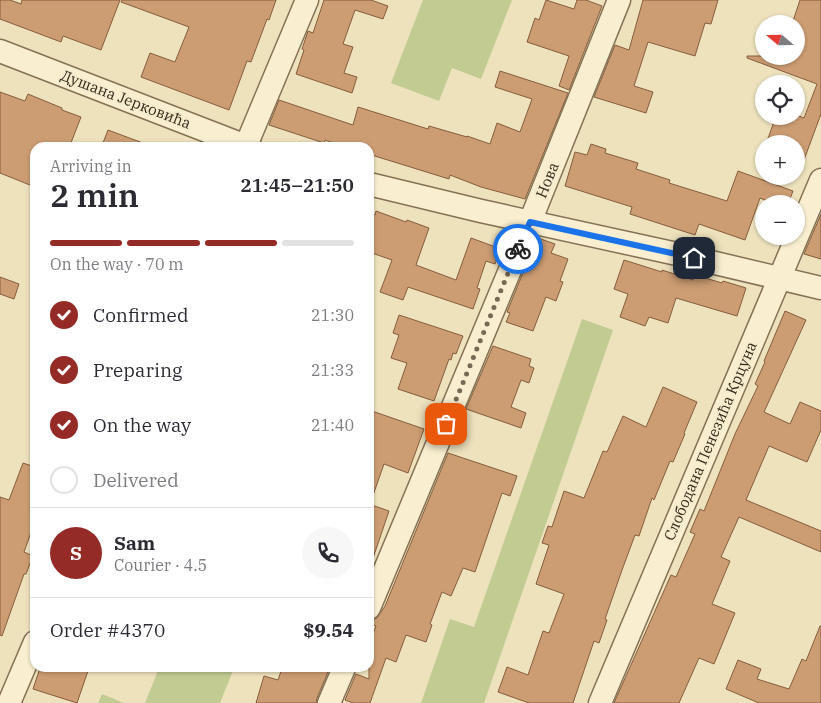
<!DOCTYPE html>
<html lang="en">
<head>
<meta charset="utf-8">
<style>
	:root { --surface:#fff; --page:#f7f7f7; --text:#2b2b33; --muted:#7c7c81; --line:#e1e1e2; --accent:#952b26 }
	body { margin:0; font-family:"IBM Plex Serif",serif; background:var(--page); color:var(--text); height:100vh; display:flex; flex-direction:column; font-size:19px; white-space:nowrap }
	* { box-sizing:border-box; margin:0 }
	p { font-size:16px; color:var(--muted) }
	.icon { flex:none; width:28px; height:28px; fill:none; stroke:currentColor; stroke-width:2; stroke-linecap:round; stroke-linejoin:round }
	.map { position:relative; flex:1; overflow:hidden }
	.details { position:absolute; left:30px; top:142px; width:344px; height:530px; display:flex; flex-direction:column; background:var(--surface); border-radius:15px; box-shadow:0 1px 4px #0004 }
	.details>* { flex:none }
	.needle { width:32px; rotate:290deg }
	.fabs { position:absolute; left:755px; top:15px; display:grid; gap:10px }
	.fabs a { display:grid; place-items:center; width:50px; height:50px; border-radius:50%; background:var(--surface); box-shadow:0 1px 4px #0004; font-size:25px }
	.pin { position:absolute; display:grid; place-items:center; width:42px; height:42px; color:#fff; margin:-21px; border-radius:10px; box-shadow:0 2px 8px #0006 }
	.courier { position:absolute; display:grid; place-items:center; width:50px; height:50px; margin:-25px; border:4px solid #1a73e8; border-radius:50%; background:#fff; color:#222; box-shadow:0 1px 6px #0007 }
	.head em { font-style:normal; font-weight:600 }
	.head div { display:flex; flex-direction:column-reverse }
	.head { display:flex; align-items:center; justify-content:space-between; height:85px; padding:0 20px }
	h1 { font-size:32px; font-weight:600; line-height:38px }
	.bar { display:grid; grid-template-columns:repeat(4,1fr); gap:8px 5px; align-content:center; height:60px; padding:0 20px }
	.bar i { height:6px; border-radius:4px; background:var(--line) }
	.bar .active { background:var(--accent) }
	.bar p { grid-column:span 4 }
	.line { display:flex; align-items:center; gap:12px; padding:0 20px; border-top:1px solid var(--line) }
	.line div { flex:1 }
	.round { display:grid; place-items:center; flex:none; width:52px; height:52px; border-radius:26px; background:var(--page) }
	ol { padding:0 20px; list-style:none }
	li { display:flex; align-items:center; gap:15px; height:55px }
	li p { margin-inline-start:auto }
	li .icon { padding:5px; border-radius:50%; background:var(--accent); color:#fff; stroke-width:4 }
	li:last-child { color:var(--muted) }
	li i { width:28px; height:28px; border:2px solid var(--line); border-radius:50% }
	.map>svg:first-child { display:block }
	.green { fill:#c1cb92 }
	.building { fill:#cc9d73; stroke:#855d3c }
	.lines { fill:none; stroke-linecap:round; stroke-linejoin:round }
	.minor-casing { stroke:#857256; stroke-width:25 }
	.minor { stroke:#f9efd0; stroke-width:22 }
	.done { stroke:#766a54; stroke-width:5; stroke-dasharray:0 9 }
	.route { stroke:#1a73e8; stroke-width:6 }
	.labels { text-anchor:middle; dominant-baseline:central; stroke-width:5; stroke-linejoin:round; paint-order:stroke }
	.street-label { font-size:15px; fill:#35291b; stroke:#f5eccd }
</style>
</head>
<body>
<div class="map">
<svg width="821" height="703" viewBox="0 0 821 703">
	<rect width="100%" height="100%" fill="#eee2bd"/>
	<!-- green -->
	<g class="green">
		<polygon points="423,0 512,0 481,79 452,68 439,101 391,83"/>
		<polygon points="582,319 613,330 484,703 421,703 450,619 474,627"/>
		<polygon points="159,668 234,668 220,703 145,703"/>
		<polygon points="102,694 124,703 98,703"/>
	</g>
	<!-- building -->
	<g class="building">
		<polygon points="0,0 10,0 21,4 22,0 120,0 101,50 63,36 61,42 0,19"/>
		<polygon points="122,0 276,0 269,20 267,19 251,62 247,61 229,110 141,77 150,53 175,62 189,27 121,2"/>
		<polygon points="324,0 371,0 388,6 383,19 355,10 343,44 353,47 344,73 357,77 352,93 296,74 304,50 302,49 308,31 313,33"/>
		<polygon points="546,0 574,9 577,0 586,0 602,6 569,90 559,86 569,56 527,42 535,18 539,20"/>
		<polygon points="643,0 718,0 711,24 705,23 695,56 648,42 634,86 653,92 646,113 594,97 615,45 629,50"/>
		<polygon points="800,0 821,0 821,114 798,176 796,176 796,144 766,144 776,116 799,116 804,118 817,84 747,58 747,56 796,56 796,24 792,24"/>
		<polygon points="500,71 568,93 525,199 481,187 450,175 449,179 378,157 369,154 369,148 348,148 325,140 324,143 269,125 279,100 353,125 358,107 428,129 429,126 467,137 467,136 490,144 497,123 520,132 532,99 495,87"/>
		<polygon points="0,92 25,101 28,94 62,108 62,110 81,117 69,148 35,148 35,187 0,173"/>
		<polygon points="108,130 151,146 150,148 101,148"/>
		<polygon points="591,144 606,149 605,153 638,163 636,169 670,180 669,183 727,201 738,171 793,191 788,204 774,204 760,198 745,240 699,224 695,235 630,214 632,207 565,186 575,152 587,155"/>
		<polygon points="376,211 406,222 407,220 429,228 416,265 456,280 471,238 501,249 495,264 486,261 477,288 480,289 473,309 408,287 403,300 380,292 392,260 369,252 369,213 375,215"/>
		<polygon points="821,214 821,259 804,254"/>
		<polygon points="538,238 555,244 551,253 568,259 560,281 563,282 556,301 546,297 533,331 506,322 510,313 507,312 525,268 526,269"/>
		<polygon points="624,260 662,272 662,270 693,280 695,275 722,283 723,281 746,288 737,316 676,298 668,323 649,317 645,326 620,317 628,294 614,289"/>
		<polygon points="0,277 19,284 14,299 0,294"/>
		<polygon points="785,311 806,320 764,412 790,424 800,402 821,411 821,430 807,462 769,446 746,500 821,531 821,552 739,517 721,557 730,561 712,604 735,613 714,664 699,658 679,703 614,703 671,575 676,577 695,534 690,532 700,509 704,511 735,434 758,386 755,384 765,362 764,361"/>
		<polygon points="399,315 463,336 456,354 453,353 451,360 449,359 434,401 398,389 407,363 391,358 399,335 393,333"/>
		<polygon points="493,346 531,359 529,366 534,368 529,383 521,380 511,407 526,413 521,428 466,409"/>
		<polygon points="663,387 697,402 684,433 685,434 673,462 670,461 654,500 652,498 639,536 635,535 622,570 605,619 607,620 599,643 594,641 573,703 529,703 498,692 507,667 528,675 543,631 549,633 564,594 536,584 549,545 542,543 548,526 552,527 564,491 584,498 603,451 607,452 623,416 646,427"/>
		<polygon points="369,410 424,429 408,473 384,464 371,501 369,500"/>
		<polygon points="448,453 517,476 510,496 502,493 475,572 463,568 451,596 442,592 430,624 432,625 426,642 406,635 396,662 386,658 370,703 353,703 345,700 356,674 369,679 369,644 376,626 369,624 369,621 377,618 385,606"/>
		<polygon points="23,463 35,467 35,521 24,552 33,556 26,574 24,574 2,636 0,635 0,497 9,500"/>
		<polygon points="369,504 389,511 371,564 369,563"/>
		<polygon points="820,626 821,626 821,703 759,703 726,689 738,660 761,669 757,679 789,689 802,659 806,661"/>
		<polygon points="40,668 89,668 77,703 33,689"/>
		<polygon points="282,668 314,668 328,672 317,698 316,703 256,703 264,676 278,680"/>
	</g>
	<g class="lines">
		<defs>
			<g id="minor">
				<polyline points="0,51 251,148"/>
				<polyline points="245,148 307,0"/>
				<polyline points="369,184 481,211 677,254 821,288"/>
				<polyline points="369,608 530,222 619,0"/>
				<polyline points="9,703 35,642"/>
				<polyline points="329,703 344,668"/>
				<polyline points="600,703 821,180"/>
			</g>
		</defs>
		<!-- minor casing -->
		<use href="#minor" class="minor-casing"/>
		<!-- minor -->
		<use href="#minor" class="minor"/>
	</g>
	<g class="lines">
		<!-- done -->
		<polyline class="done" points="446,424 518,249"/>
		<!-- route -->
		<polyline class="route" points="518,249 530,222 694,258"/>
	</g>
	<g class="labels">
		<!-- street labels -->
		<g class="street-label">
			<text transform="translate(126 99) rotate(21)">Душана Јерковића</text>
			<text transform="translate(547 180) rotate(-68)">Нова</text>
			<text transform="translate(710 441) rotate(-67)">Слободана Пенезића Крцуна</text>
		</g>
	</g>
</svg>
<div class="fabs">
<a><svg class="needle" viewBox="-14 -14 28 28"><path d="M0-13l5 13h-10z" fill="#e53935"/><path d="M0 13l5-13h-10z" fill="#7c7c81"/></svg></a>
<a><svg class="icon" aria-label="locate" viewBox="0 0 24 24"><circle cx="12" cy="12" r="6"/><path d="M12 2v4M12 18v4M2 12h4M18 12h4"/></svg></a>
<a>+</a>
<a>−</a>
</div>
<div class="pin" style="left:446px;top:424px;background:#ea580c"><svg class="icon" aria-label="bag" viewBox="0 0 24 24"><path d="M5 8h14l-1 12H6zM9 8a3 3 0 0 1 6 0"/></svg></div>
<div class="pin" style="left:694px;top:258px;background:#1f2937"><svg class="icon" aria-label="home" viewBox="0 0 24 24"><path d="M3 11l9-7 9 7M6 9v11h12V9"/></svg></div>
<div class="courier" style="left:518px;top:249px"><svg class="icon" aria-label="bike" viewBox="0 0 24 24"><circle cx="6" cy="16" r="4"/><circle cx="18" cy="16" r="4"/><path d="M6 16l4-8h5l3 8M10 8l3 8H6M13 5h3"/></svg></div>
<section class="details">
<div class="head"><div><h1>2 min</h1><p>Arriving in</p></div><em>21:45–21:50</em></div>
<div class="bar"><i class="active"></i><i class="active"></i><i class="active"></i><i></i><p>On the way · 70 m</p></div>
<ol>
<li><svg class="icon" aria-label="check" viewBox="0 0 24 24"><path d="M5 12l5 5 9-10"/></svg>Confirmed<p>21:30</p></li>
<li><svg class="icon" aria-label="check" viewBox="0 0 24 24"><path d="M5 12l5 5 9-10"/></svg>Preparing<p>21:33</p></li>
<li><svg class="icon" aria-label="check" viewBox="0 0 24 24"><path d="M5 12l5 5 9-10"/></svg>On the way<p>21:40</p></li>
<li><i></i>Delivered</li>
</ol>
<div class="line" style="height:90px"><b class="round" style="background:var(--accent);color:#fff">S</b><div><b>Sam</b><p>Courier · 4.5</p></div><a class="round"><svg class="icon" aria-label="phone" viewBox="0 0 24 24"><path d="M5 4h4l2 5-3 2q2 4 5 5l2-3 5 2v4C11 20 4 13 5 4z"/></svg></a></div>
<div class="line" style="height:65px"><div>Order #4370</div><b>$9.54</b></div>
</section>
</div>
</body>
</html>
